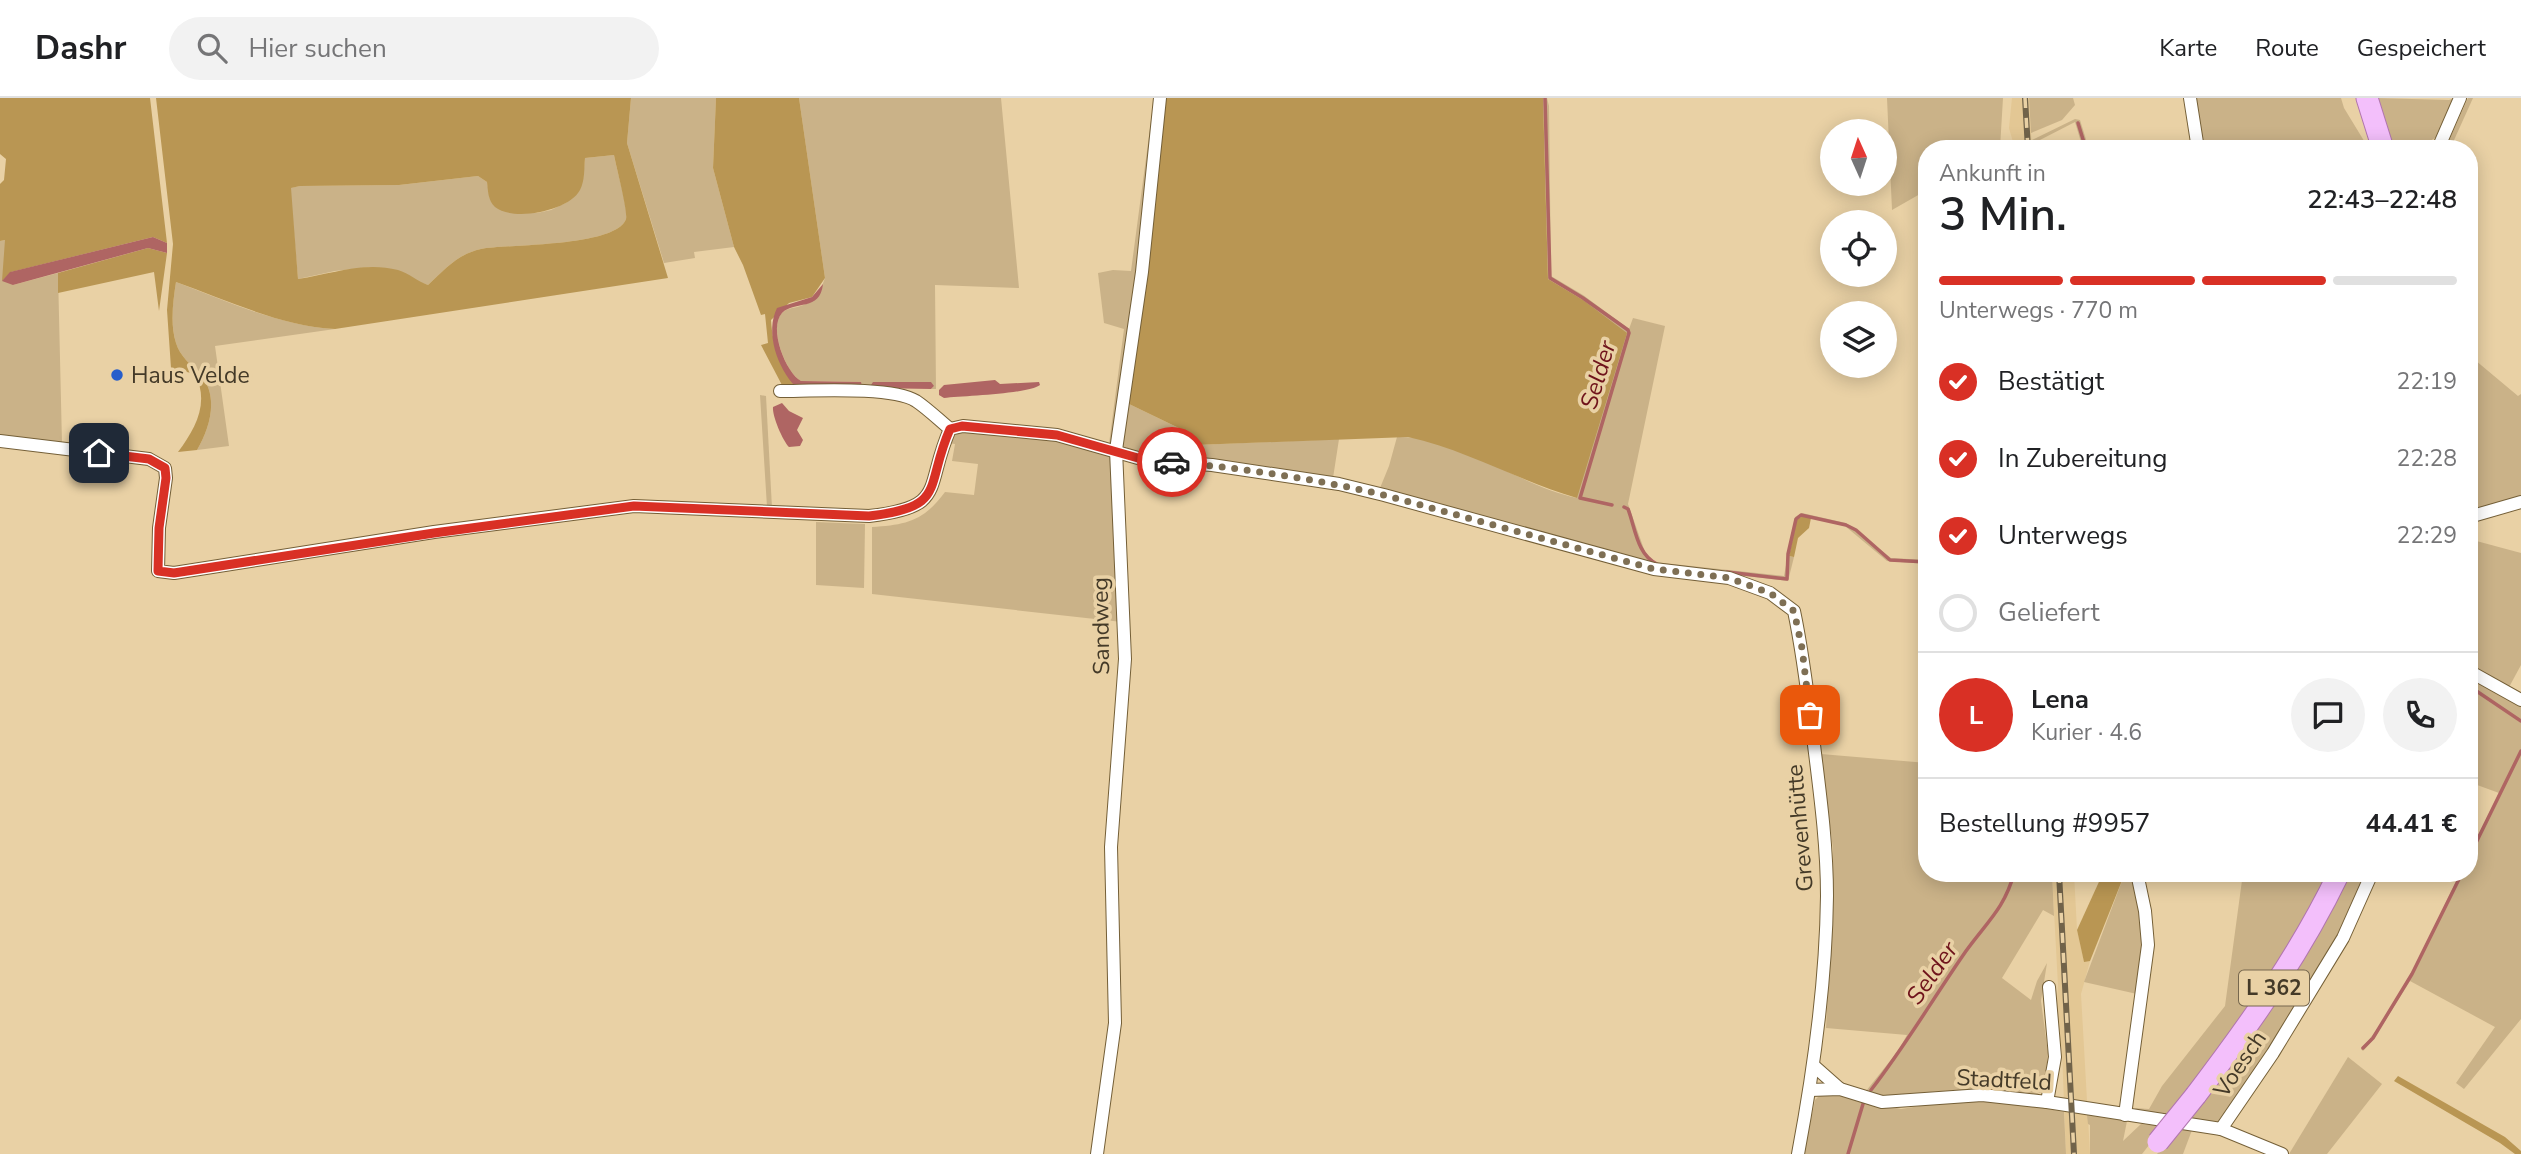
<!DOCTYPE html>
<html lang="de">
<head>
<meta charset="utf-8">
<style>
	:root { --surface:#fff; --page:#f2f2f2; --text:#202124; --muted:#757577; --line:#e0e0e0; --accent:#d93025 }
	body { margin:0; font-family:"Nunito Sans",sans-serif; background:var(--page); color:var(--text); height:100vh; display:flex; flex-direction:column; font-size:26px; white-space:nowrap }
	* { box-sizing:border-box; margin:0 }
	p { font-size:23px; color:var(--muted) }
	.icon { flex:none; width:38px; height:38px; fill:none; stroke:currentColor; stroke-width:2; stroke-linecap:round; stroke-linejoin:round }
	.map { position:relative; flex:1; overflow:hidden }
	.sheet { position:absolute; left:1918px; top:42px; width:560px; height:742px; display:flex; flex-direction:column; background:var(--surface); border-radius:28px; box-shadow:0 4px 18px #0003 }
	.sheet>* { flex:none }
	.needle { width:46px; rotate:357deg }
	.controls { position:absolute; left:1820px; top:21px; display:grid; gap:14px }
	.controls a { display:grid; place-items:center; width:77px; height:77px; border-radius:50%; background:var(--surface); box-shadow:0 4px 18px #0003; font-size:35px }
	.pin { position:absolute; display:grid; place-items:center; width:60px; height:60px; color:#fff; margin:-30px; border-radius:14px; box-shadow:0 4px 10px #0006 }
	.courier { position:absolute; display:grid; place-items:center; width:70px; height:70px; margin:-35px; border:5px solid #d93025; border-radius:50%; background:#fff; color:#222; box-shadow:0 2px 9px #0007 }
	.summary em { font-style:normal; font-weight:600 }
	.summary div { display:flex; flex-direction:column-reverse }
	.summary { display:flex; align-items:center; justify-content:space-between; height:119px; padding:0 21px }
	h1 { font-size:46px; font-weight:600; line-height:52px }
	.bar { display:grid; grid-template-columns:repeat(4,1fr); gap:10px 7px; align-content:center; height:84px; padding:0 21px }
	.bar i { height:9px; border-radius:5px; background:var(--line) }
	.bar .current { background:var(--accent) }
	.bar p { grid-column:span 4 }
	.line { display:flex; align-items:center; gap:18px; padding:0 21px; border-top:2px solid var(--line) }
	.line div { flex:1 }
	.round { display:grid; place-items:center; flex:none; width:74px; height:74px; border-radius:37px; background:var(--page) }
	ol { padding:0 21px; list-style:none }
	li { display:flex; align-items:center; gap:21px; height:77px }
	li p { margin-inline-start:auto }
	li .icon { padding:7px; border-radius:50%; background:var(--accent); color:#fff; stroke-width:4 }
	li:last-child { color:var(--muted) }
	li i { width:38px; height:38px; border:4px solid var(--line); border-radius:50% }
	header { display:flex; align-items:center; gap:42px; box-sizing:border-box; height:98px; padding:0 35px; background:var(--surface); border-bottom:2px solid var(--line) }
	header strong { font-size:33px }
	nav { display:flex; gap:38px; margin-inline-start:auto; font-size:24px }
	.search { width:490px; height:63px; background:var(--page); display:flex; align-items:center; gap:18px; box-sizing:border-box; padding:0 24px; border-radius:38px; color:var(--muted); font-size:26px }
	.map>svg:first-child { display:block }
	.built { fill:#e3c794 }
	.green { fill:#cab288 }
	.forest { fill:#b99653; fill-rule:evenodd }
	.water { fill:#af6563 }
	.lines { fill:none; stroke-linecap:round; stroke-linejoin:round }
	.stream { stroke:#af6563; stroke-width:3.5 }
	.street-casing { stroke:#745f37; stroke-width:14 }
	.primary-casing { stroke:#b175af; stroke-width:23 }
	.street { stroke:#fff; stroke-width:12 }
	.primary { stroke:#f3bffb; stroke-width:21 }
	.rail-casing { stroke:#71634a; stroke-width:6 }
	.rail { stroke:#e9d1a5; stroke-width:3.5; stroke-dasharray:10; stroke-linecap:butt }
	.primary-bridge-casing { stroke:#b175af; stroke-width:23; stroke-linecap:butt }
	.primary-bridge { stroke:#f3bffb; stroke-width:21 }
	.done { stroke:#7e6f54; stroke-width:7; stroke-dasharray:0 12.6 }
	.route { stroke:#d93025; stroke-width:9 }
	.poi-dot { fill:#275ecb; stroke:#e9d1a5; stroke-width:2.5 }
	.labels { text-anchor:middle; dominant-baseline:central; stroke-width:7; stroke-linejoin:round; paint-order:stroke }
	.shield { fill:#e9d1a5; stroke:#76674e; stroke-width:2 }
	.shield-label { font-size:21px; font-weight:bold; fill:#443a28 }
	.poi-label { font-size:23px; fill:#443a28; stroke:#e9d1a5; text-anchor:start }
	.street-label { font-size:23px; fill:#443a28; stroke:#e9d1a5 }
	.water-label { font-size:24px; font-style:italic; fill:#6f131b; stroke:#e9d1a5 }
</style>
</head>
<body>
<header>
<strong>Dashr</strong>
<div class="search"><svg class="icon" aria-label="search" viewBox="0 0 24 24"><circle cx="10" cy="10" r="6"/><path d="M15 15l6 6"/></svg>Hier suchen</div>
<nav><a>Karte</a><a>Route</a><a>Gespeichert</a></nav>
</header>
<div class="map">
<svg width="2521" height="1056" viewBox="0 0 2521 1056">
	<rect width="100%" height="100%" fill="#e9d1a5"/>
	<!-- built -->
	<g class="built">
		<polygon points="2012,0 2029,0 2032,51 2015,51 2009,30"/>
		<polygon points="2052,775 2074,775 2077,832 2084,863 2090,863 2081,896 2090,1056 2066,1056 2062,953 2056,915 2058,888"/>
	</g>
	<!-- green -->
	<g class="green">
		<polygon points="631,0 716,0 713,70 734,149 694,154 695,160 664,165 627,45"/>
		<path d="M799 0H1001L1019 190 935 187 936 291H931L934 288 859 290 861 284 801 283C786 275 768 229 782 215 786 211 792 210 797 209 818 203 818 198 825 180Z"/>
		<polygon points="1154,0 1154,48 1114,344 1109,346 1124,231 1104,225 1098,175 1113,172 1131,173"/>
		<path d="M1543 0H1547L1549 8 1551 178 1583 197 1629 231 1633 220 1665 228 1628 406 1645 454 1654 464 1784 478 1795 419 1802 415 1846 425 1891 460 1927 462V466L1887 463 1845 428 1803 418 1797 421 1789 458 1794 459 1788 483 1657 468 1515 430 1380 390 1389 368 1397 339C1461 338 1516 387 1577 400L1583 202 1548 181Z"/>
		<polygon points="1887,0 2003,0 2000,50 1927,51 1927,92 1892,112"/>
		<polygon points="2029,0 2073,0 2075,7 2062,22 2031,35"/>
		<polygon points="2196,0 2341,0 2344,10 2369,51 2204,51"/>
		<path d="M2375 0 2449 2 2455 0C2450 11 2445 28 2437 38 2430 46 2419 43 2412 51H2392Z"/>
		<polygon points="2468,0 2473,0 2450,51 2445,51"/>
		<polygon points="2075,21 2080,22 2089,51 2083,51 2075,24 2038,43 2038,51 2032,51 2032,42"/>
		<path d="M614 57C616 69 629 113 626 121 616 149 508 146 481 151 458 156 445 171 428 187L369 169 335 173 298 181 290 90 300 88 399 87 478 78 487 84 490 101 537 115 551 112 567 104 583 81 585 60Z"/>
		<polygon points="5,142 13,187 58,175 62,346 0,339 0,143"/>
		<path d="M176 184C226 203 281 228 335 231L215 248 229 348 197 352C210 330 220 297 199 275 190 266 180 258 176 245 170 226 173 203 176 184Z"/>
		<polygon points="2469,257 2518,298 2521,296 2521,399 2469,415"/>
		<polygon points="760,297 766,298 772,410 767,409"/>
		<polygon points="1127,305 1183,332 1196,347 1339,341 1333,380 1142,356 1120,347"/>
		<path d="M961 334 1062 343 1111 356 1122 524 872 496V429C906 427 924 423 945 394L974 397 978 366 952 363 955 346 948 345 955 337Z"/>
		<polygon points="816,424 865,426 864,490 816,487"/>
		<polygon points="2469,441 2521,455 2521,567 2508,591 2469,568"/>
		<path d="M2469 578 2521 609V921L2464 991 2456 985 2495 929 2410 883 2373 942 2363 953 2361 951C2402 906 2433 830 2460 775H2469V756L2499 695 2469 684Z"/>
		<path d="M1821 656 1927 665V775H2052L2054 818 2043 812 2002 880 2031 902 2037 883 2047 865 2041 903 2048 955 2044 993 2035 997C2004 995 1973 992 1941 993 1917 994 1888 1007 1866 993L1898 953 1907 937 1826 930 1833 795V751Z"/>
		<polygon points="2125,775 2133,775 2141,815 2143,847 2137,896 2084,884"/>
		<path d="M2243 775H2367C2328 865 2276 945 2218 1023L2214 1025 2140 1015 2135 1010 2149 1011 2162 988 2225 908Z"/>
		<polygon points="2348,959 2382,986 2327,1056 2289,1056"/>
		<polygon points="1836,996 1901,1011 1939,1005 1980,1003 2033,1008 2064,1014 2066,1056 1804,1056 1815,1002 1819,998"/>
		<polygon points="2087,1017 2127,1023 2123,1043 2141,1026 2164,1028 2142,1056 2090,1056 2090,1027 2088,1026"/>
		<polygon points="2178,1030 2192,1032 2183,1056 2157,1056"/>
	</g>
	<!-- forest -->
	<g class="forest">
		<polygon points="0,0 150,0 167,145 153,139 11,174 2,183 5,142 0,143 0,86 4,82 6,61 0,56"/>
		<path d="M156 0H631L627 45 668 180 335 231C280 228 227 202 176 184 173 203 170 227 176 245 180 258 190 266 199 275 220 297 210 330 197 352L178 354C195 331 210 305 195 276L171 270 167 212 173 146ZM614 57C616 68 628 113 626 121 616 149 508 146 481 151 458 156 445 171 428 187 418 184 409 175 398 172 364 163 331 176 298 181L291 90 300 88 399 87 478 78 487 84C488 93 488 103 495 109 513 124 569 113 580 92 585 82 584 71 585 60Z"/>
		<path d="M716 0H799L825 180 812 199 789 205 771 222C773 251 780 265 796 289H783L761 247 768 245 765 216 761 217 743 167 734 149 713 70Z"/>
		<path d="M1163 0H1543L1548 181 1583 202 1627 235 1577 400C1519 383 1467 352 1408 339L1195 347 1183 332 1127 305Z"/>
		<polygon points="148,150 167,155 159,213 154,174 58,195 58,175"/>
		<polygon points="1803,418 1811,420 1809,430 1798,440 1794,459 1789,458 1797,421"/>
		<polygon points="2103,775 2125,775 2090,863 2084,864 2077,832"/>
		<polygon points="2398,978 2505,1039 2521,1053 2521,1056 2515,1056 2500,1045 2394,983"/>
	</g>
	<!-- water -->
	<g class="water">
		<polygon points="153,139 167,145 167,155 148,150 13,187 2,183 10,174"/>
		<path d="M823 186C820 214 795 202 782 215 768 230 786 275 801 283L861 284 862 288 796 289C777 270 765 234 777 210L812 199Z"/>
		<path d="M995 282 1000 286 1039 284 1040 287C1028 296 964 298 944 300L939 297V292L944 287Z"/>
		<polygon points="873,284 931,284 934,288 931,291 874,290 871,287"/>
		<path d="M782 305 789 313 803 320 797 332 803 342 800 348 789 349C783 343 772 318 773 309Z"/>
	</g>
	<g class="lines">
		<!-- stream -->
		<g class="stream">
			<polyline points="1545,0 1550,180 1583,200 1628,232 1629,235 1580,400 1612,407"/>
			<polyline points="2078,25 2086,51"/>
			<path d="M1624 409 1628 411C1635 429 1637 457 1657 466"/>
			<polyline points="1727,474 1787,481 1788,456 1796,421 1801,417 1846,427 1856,432 1890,462 1927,464"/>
			<polyline points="2469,588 2521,623"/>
			<polyline points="2469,759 2521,653"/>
			<polyline points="2363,950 2373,940 2412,876 2462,775"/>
			<path d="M1871 992C1906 947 1934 899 1966 853 1986 825 2005 810 2014 775"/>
			<polyline points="1848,1056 1863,1006"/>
		</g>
		<defs>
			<g id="street">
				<polyline points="2190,0 2198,51"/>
				<polyline points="2440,46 2460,0"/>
				<path d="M780 293C811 293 892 288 916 303 928 311 939 322 950 331"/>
				<path d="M0 343 149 361 165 370 166 380 159 430 158 473 174 475 434 434 634 408 869 418C948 409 924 390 950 331L963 328 1057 337 1145 362 1212 367 1339 386 1384 397 1654 471 1729 480 1770 495 1794 513C1804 560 1809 607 1815 655 1821 703 1827 750 1827 798 1826 885 1814 971 1798 1056"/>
				<polyline points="2469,419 2521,404"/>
				<polyline points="2469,573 2521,602"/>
				<polyline points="1814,968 1840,991"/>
				<polyline points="1810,992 1840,991 1882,1004 1982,997 2047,1004 2221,1031 2282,1056"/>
				<polyline points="2047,1004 2055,959 2049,889"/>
				<polyline points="2125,1017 2148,847 2145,813 2137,775"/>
				<polyline points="2221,1031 2273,955 2343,840 2372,775"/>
				<polyline points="1097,1056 1115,925 1111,749 1125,561 1116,352 1142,174 1160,0"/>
			</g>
			<g id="primary">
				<polyline points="2367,0 2383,51"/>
				<path d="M2196 997C2250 926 2300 856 2339 775"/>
			</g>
		</defs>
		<!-- street casing -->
		<use href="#street" class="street-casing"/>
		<!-- primary casing -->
		<use href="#primary" class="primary-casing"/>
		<!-- street -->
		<use href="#street" class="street"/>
		<!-- primary -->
		<use href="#primary" class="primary"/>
		<defs>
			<g id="rail">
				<polyline points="2025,0 2028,51"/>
				<polyline points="2059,775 2074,1056"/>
			</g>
		</defs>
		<!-- rail casing -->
		<use href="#rail" class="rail-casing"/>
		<!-- rail -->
		<use href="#rail" class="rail"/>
		<defs>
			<polyline id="primary-bridge" points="2158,1044 2196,997"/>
		</defs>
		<!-- primary-bridge casing -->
		<use href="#primary-bridge" class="primary-bridge-casing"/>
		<!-- primary-bridge -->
		<use href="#primary-bridge" class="primary-bridge"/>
	</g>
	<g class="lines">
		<!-- done -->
		<path class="done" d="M1172 364C1243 370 1315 381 1384 397L1654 471 1729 480 1770 495 1794 513 1802 550 1810 617"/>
		<!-- route -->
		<path class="route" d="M99 355 149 361 165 370 166 380 159 430 158 473 174 475 434 435 634 408 869 418C948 409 924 390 950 331L962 328 1057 337 1145 362 1172 364"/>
	</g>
	<!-- markers -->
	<circle class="poi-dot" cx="117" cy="277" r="7"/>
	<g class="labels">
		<!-- shield labels -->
		<rect class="shield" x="2239" y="872.5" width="70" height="35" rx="5"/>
		<g class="shield-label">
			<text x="2274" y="890">L 362</text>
		</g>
		<!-- poi labels -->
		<g class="poi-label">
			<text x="131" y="277">Haus Velde</text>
		</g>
		<!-- street labels -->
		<g class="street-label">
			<text transform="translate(1101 528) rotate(-91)">Sandweg</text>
			<text transform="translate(1800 730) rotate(-95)">Grevenhütte</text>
			<text transform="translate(2240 966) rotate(-56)">Voesch</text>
			<text transform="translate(2004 982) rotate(3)">Stadtfeld</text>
		</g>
		<!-- water labels -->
		<g class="water-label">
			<text transform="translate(1598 277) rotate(-73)">Selder</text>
			<text transform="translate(1932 875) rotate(-55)">Selder</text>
		</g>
	</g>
</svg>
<div class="controls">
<a><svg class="needle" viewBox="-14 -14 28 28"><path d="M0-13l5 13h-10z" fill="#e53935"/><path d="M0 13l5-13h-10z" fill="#757577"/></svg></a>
<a><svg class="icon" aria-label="locate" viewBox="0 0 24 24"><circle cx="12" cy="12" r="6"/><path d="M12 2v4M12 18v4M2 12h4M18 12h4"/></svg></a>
<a><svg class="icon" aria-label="layers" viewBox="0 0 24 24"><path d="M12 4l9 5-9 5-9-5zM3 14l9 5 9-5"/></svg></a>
</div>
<div class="pin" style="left:1810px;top:617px;background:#ea580c"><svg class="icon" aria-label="bag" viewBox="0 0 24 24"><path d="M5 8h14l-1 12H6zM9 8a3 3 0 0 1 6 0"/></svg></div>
<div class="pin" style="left:99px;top:355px;background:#1f2937"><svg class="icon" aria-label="home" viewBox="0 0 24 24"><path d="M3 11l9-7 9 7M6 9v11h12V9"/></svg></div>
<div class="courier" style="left:1172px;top:364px"><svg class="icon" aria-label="car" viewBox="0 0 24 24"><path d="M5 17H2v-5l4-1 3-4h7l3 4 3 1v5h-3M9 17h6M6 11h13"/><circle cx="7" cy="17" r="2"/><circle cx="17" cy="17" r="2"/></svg></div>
<section class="sheet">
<div class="summary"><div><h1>3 Min.</h1><p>Ankunft in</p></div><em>22:43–22:48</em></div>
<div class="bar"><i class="current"></i><i class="current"></i><i class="current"></i><i></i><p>Unterwegs · 770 m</p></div>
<ol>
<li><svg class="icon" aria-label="check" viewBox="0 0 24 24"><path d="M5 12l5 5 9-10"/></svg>Bestätigt<p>22:19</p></li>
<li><svg class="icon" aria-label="check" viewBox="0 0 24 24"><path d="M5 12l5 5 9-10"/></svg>In Zubereitung<p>22:28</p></li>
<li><svg class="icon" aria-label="check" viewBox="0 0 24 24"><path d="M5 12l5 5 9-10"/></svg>Unterwegs<p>22:29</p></li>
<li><i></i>Geliefert</li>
</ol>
<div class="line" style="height:126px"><b class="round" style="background:var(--accent);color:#fff">L</b><div><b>Lena</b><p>Kurier · 4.6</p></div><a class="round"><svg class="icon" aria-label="chat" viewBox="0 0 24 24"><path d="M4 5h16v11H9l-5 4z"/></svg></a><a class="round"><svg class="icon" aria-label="phone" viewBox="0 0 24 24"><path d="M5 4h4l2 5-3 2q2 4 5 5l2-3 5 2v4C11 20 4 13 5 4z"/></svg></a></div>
<div class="line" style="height:91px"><div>Bestellung #9957</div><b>44.41 €</b></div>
</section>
</div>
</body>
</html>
